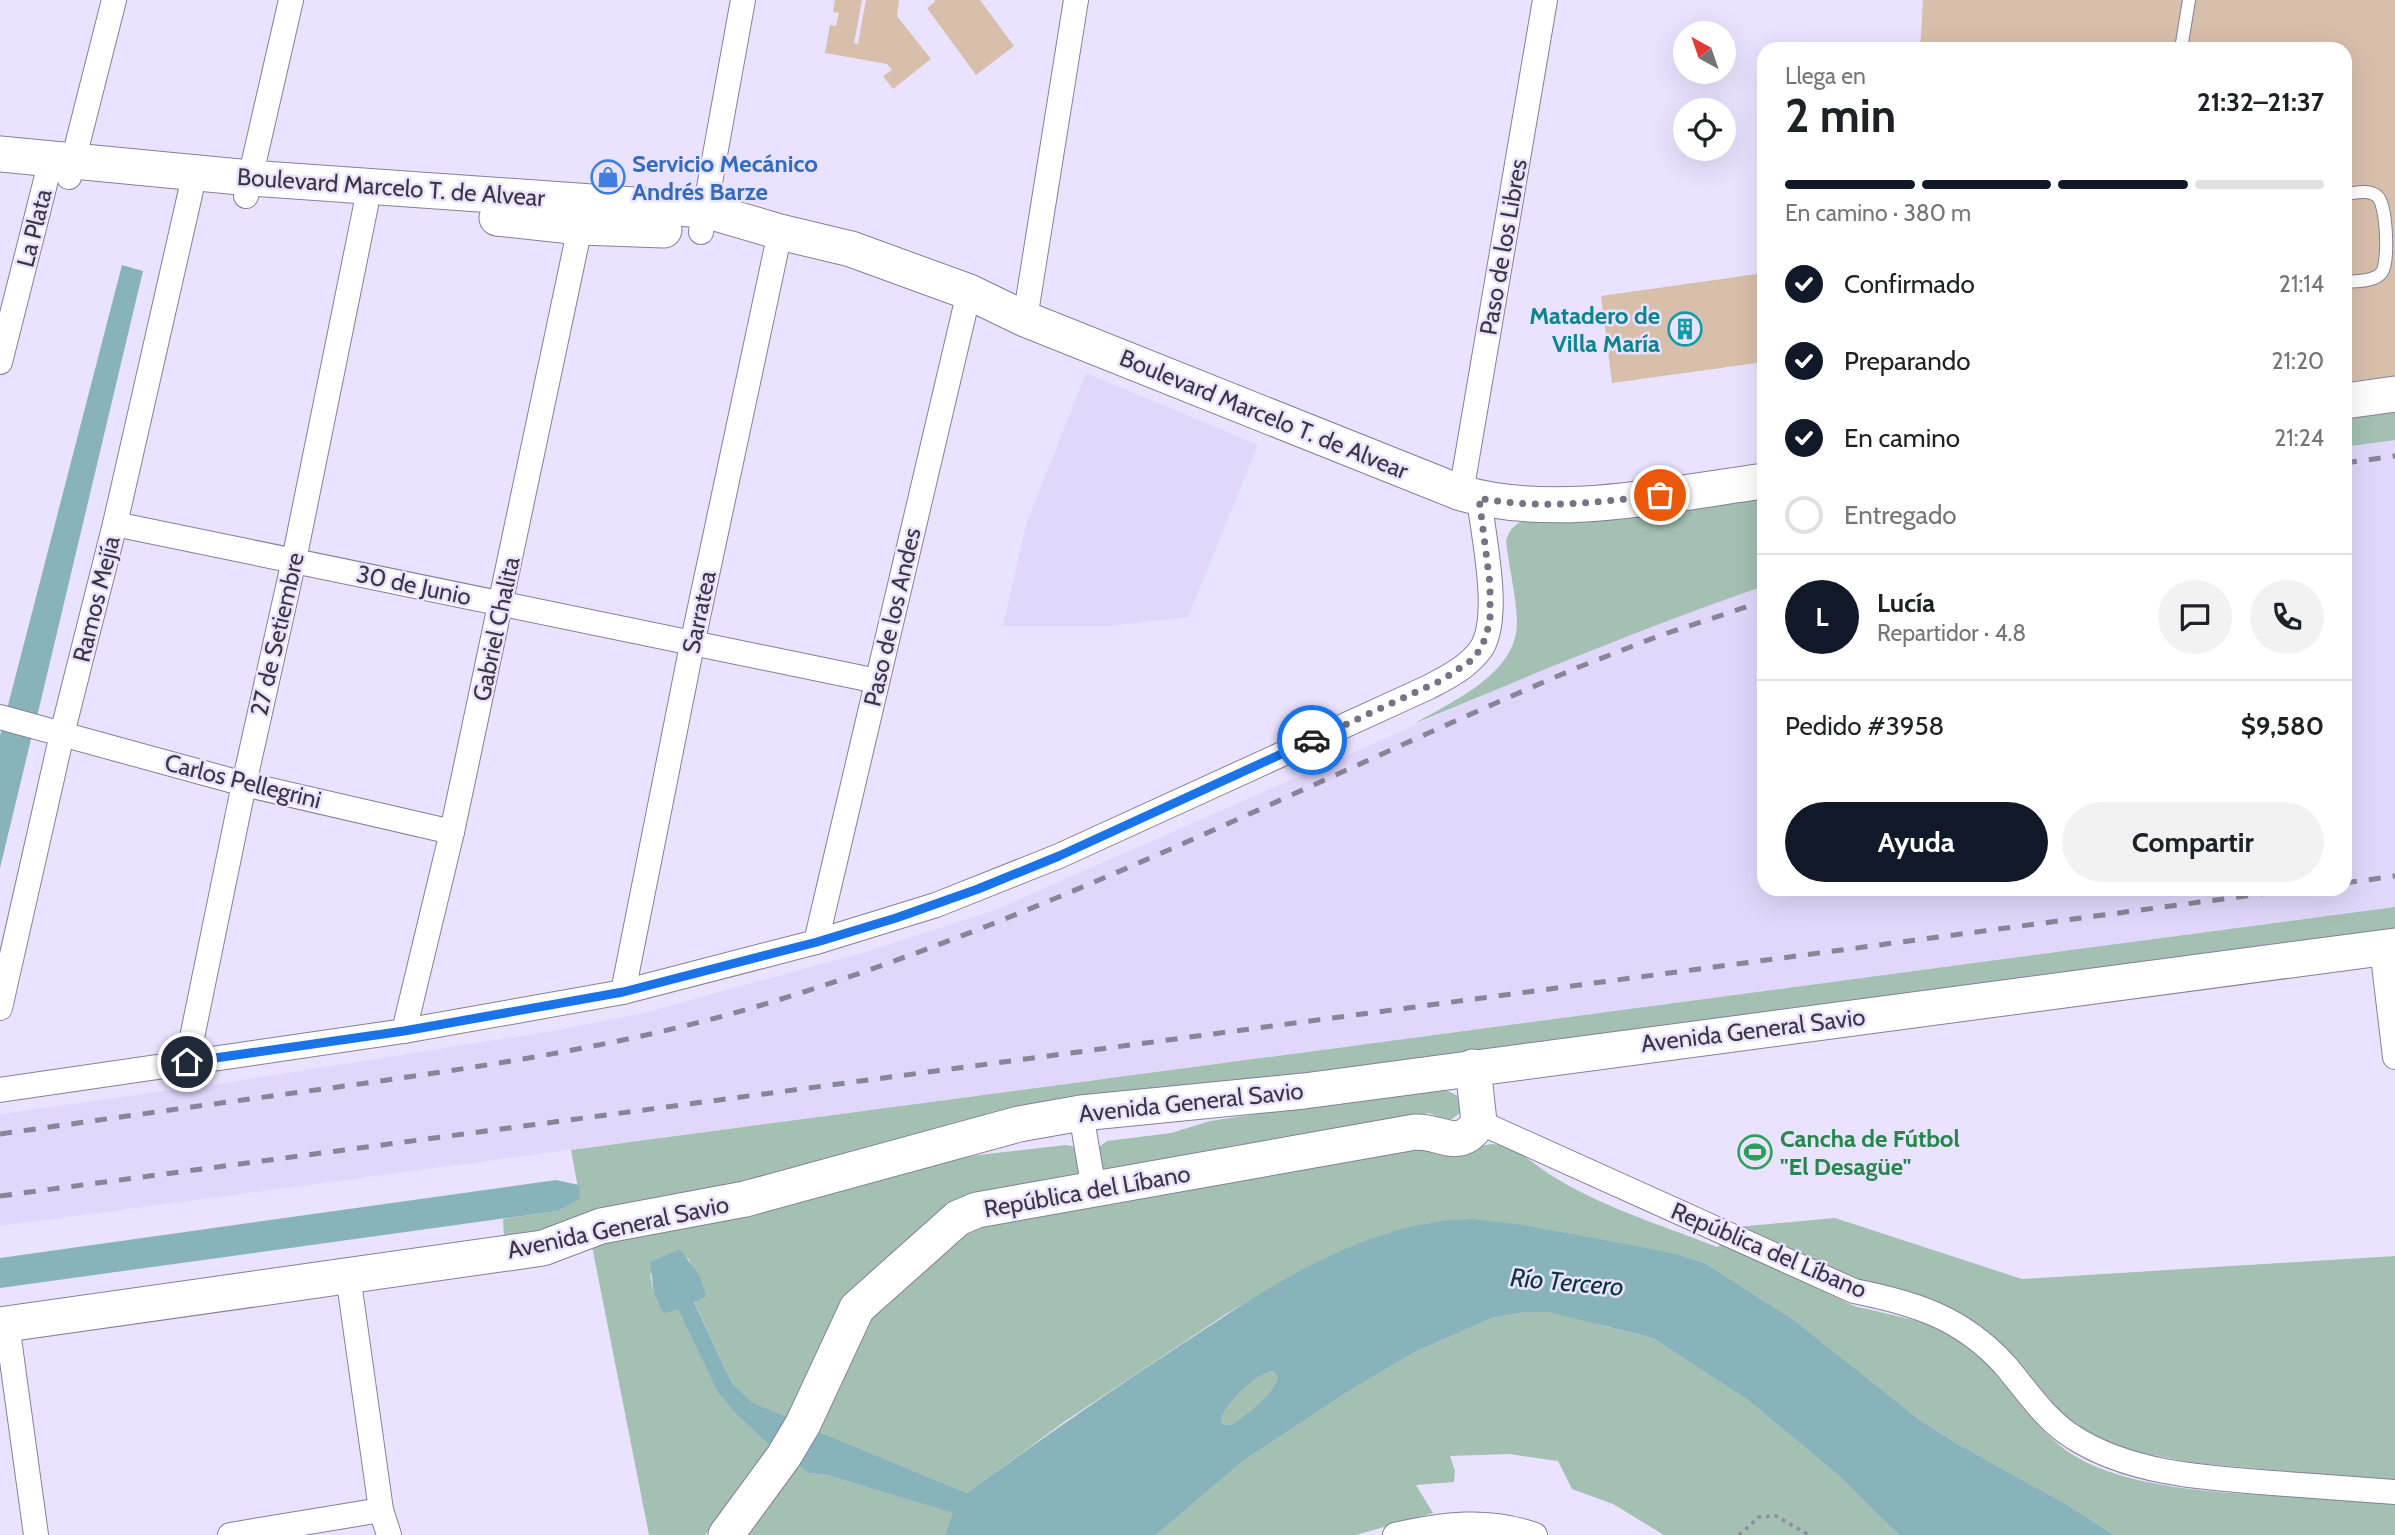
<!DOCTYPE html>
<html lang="es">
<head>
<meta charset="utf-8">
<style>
	:root { --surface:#fff; --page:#f2f2f2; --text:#202124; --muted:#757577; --line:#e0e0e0; --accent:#111827 }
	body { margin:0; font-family:Cabin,sans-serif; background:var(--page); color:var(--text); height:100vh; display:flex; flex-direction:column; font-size:26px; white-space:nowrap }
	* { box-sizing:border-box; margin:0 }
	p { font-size:23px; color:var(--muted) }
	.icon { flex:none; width:38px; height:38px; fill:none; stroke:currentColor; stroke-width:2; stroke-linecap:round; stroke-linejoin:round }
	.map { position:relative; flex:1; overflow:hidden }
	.drawer { position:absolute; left:1757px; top:42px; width:595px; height:854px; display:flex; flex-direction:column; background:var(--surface); border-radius:21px; box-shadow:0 7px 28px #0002 }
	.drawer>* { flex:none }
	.needle { width:46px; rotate:320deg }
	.buttons { position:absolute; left:1673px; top:21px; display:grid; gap:14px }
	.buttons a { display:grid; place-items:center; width:63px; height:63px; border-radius:50%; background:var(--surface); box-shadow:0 7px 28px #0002; font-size:35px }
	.pin { position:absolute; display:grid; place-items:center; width:60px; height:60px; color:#fff; margin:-30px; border:4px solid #fff; border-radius:50%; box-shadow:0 2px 7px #0007 }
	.courier { position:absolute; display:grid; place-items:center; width:70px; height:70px; margin:-35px; border:5px solid #1a73e8; border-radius:50%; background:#fff; color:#222; box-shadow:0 2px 9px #0007 }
	.summary em { font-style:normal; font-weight:700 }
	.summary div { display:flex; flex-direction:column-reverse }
	.summary { display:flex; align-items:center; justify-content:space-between; height:119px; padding:0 28px }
	h1 { font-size:46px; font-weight:700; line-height:52px }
	.bar { display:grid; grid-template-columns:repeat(4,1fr); gap:10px 7px; align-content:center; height:84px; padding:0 28px }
	.bar i { height:9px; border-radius:5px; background:var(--line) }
	.bar .on { background:var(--accent) }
	.bar p { grid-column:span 4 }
	.line { display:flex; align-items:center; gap:18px; padding:0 28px; border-top:2px solid var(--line) }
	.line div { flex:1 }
	.round { display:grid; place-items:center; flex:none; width:74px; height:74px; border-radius:37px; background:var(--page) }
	ol { padding:0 28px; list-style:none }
	li { display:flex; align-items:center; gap:21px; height:77px }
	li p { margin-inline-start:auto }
	li .icon { padding:7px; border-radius:50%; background:var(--accent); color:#fff; stroke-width:4 }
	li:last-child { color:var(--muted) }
	li i { width:38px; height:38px; border:4px solid var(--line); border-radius:50% }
	.action { display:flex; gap:14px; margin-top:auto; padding:14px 28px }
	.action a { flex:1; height:80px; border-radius:42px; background:var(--accent); color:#fff; font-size:28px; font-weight:700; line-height:80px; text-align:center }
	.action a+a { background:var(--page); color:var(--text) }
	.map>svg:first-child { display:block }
	.built { fill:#e0d7fa }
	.green { fill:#a3c0b2 }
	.water { fill:#89b3bb; fill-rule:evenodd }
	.building { fill:#d8bfac }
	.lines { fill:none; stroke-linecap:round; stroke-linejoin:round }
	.lane-casing { stroke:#857f98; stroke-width:14 }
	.street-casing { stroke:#857f98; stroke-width:26 }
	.secondary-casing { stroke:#857f98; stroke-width:37 }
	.path { stroke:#8f8b9e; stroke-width:3.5; stroke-dasharray:3.5 5; stroke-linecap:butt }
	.lane { stroke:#fff; stroke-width:12 }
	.street { stroke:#fff; stroke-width:24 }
	.secondary { stroke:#fff; stroke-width:35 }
	.rail { stroke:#898598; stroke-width:5; stroke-dasharray:12 12; stroke-linecap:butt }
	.done { stroke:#777384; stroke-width:7; stroke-dasharray:0 12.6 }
	.route { stroke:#1a73e8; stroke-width:9 }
	.labels { text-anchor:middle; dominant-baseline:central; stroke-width:5; stroke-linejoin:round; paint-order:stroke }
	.shop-label { font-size:24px; font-weight:bold; fill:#366cbe; stroke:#e9e3ff; text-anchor:start }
	.street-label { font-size:24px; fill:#393742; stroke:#e9e3ff }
	.culture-label { font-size:24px; font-weight:bold; fill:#0d838f; stroke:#e9e3ff; text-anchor:end }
	.leisure-label { font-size:24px; font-weight:bold; fill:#27864d; stroke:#e9e3ff; text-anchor:start }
	.water-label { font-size:26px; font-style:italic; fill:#0b353b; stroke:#e9e3ff }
</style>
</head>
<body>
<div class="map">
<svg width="2395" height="1535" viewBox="0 0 2395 1535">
	<rect width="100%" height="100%" fill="#e9e3ff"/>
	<!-- built -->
	<g class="built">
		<polygon points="1086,373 1258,445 1188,617 1109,626 1003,626 1026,525"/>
		<polygon points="2395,440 2395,907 0,1226 0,1114 237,1081 558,1030 644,1013 872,950 995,910 1566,659 1687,613 1764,586 1764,889 2345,889 2345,447"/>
	</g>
	<!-- green -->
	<g class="green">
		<polygon points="2395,404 2395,440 2345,447 2345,411"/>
		<path d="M1764 493V586C1645 627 1530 675 1414 724 1452 701 1518 674 1517 621 1516 595 1509 567 1506 541 1509 530 1514 525 1524 520Z"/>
		<polygon points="2395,907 2395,937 1471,1052 561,1229 504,1237 503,1219 558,1211 580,1199 571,1150"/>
		<polygon points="1431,1088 1442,1088 1458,1096 1463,1111 1449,1121 1429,1113 1108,1172 1101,1166 1099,1147 1107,1141 1171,1133 1210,1121"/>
		<path d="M1492 1144C1513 1145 1532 1162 1549 1174 1599 1206 1661 1225 1717 1247L1727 1242 1854 1306 1931 1324 1932 1327C2003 1350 2011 1409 2063 1448 2115 1488 2214 1492 2278 1496 2317 1498 2356 1501 2395 1503V1535H2114L2066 1504 1954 1442 1920 1420 1794 1320 1705 1263 1677 1254 1530 1226 1430 1223 1386 1234 1348 1248 1299 1273 1226 1314 1064 1422 967 1493 815 1430 860 1328 965 1228 1422 1146 1446 1152Z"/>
		<polygon points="1066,1145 1076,1147 1080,1172 1078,1175 965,1200 790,1418 750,1402 732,1383 694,1301 707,1295 688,1258 650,1274 654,1294 663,1314 678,1308 718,1393 736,1414 772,1448 705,1535 649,1535 592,1246 864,1176 979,1155"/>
		<polygon points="1835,1218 2022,1279 2395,1256 2395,1481 2194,1463 2128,1450 2099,1439 2072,1424 2052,1406 2000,1344 1725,1228"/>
		<polygon points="1525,1312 1549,1312 1578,1317 1600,1325 1653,1338 1749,1401 1838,1475 1899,1535 1664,1535 1613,1504 1572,1489 1558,1461 1509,1454 1450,1456 1455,1471 1454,1482 1416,1485 1433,1513 1356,1535 1156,1535 1243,1461 1349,1391 1415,1352 1492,1318"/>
		<path d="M1271 1371 1274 1372 1278 1378C1271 1396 1247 1414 1231 1425L1223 1424 1221 1419C1229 1400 1252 1378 1271 1371Z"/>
		<polygon points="796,1463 810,1473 827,1475 954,1513 945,1535 741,1535"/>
	</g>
	<!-- water -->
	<g class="water">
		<polygon points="122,265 143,271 36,721 6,713"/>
		<polygon points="3,723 33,731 0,868 0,736"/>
		<polygon points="556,1180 579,1185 580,1199 558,1211 0,1288 0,1258"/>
		<path d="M1472 1219 1530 1226 1637 1246 1677 1254 1705 1263 1794 1320 1920 1420 1954 1442 2066 1504 2114 1535H1899L1838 1475 1749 1401 1653 1338 1549 1312H1525L1492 1318 1415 1352 1349 1391 1243 1461 1156 1535H945L953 1513 827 1475 809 1473 796 1463 815 1430 967 1493C1034 1444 1103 1396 1173 1350 1249 1300 1338 1238 1430 1223 1443 1220 1458 1220 1472 1219ZM1271 1371 1274 1372 1278 1378C1271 1396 1247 1414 1231 1425L1223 1424 1221 1419C1229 1400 1252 1378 1271 1371Z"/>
		<polygon points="680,1249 699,1275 707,1296 694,1302 732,1383 751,1402 790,1418 772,1448 736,1414 718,1393 678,1309 663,1314 654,1294 650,1262"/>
	</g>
	<!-- building -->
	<g class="building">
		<polygon points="835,0 862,0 854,43 858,44 866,0 899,0 897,16 931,59 893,89 883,76 892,70 887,64 825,53 830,25 836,26 839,13 833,12"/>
		<polygon points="934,0 980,0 1014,46 976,75 927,8 935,2"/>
		<polygon points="1923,0 2395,0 2395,376 2345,382 2345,49 1920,49"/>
		<polygon points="1764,273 1764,362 1612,383 1601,296"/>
	</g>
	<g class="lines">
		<defs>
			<g id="lane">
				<polyline points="2181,49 2189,0"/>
				<path d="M2345 194C2356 193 2368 189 2377 196 2387 204 2389 261 2382 272 2375 282 2356 281 2345 282"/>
			</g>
			<g id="street">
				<polyline points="69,177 114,0"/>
				<polyline points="246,196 291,0"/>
				<polyline points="701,232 743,0"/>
				<polyline points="1025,319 1076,0"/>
				<polyline points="0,362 47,176"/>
				<polyline points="1461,493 1545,0"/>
				<polyline points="115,524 877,681"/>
				<polyline points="0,717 244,784 452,832"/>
				<polyline points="816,942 969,292"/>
				<polyline points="2382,948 2395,1057"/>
				<polyline points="623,992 692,645 780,232"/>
				<polyline points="0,1008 62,734 115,524 191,190"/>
				<polyline points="404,1031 452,832 580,227"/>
				<polyline points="187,1062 244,784 294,560 366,205"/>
				<path d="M0 1090 404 1031 623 992 816 942 936 905 1059 856 1429 687C1448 677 1468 667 1481 649 1502 617 1483 535 1479 498"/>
				<polyline points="1081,1113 1094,1190"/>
				<path d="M1479 1122 1854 1291C1914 1303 1961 1317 2004 1364 2025 1388 2045 1420 2073 1437 2130 1474 2207 1478 2273 1483 2314 1486 2354 1489 2395 1492"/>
				<polyline points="348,1275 381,1510 389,1535"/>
				<polyline points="7,1324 36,1535"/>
				<polyline points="230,1535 381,1510"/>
				<path d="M1395 1535C1442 1524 1488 1518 1535 1535"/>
			</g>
			<g id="secondary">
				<path d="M0 154 250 178 705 210 780 232 851 249 969 292 1025 319 1461 493C1554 520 1669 494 1764 481"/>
				<polyline points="497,218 580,227 664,230"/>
				<polyline points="2345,401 2395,394"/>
				<polyline points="0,1325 543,1248 601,1226 745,1199 1019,1124 1081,1113 1304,1091 2395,946"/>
				<path d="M726 1535 784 1456 803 1424 857 1308 958 1218 977 1210 1415 1132C1443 1131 1459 1153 1479 1122L1473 1067"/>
			</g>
		</defs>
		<!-- lane casing -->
		<use href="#lane" class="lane-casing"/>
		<!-- street casing -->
		<use href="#street" class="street-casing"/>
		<!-- secondary casing -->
		<use href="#secondary" class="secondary-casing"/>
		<!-- path -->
		<polyline class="path" points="1739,1535 1759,1517 1776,1516 1809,1535"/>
		<!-- lane -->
		<use href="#lane" class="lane"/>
		<!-- street -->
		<use href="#street" class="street"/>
		<!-- secondary -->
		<use href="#secondary" class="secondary"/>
		<!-- rail -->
		<g class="rail">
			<polyline points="2345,463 2395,456"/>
			<polyline points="2345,883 2395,876"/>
			<path d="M0 1134C113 1118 226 1102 338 1087 479 1067 619 1047 755 1007 1040 922 1306 783 1579 667L1656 637 1764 601"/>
			<polyline points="0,1196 2298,889"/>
		</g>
	</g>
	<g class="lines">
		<!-- done -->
		<path class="done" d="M1312 740 1442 680 1472 660 1482 647 1490 622V584L1479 498C1539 510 1600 502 1660 495"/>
		<!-- route -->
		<polyline class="route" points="187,1062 404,1031 623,992 817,942 896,918 978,889 1059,856 1312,740"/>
	</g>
	<!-- icons -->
	<defs>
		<symbol id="shop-ring" viewBox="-11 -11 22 22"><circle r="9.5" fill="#e9e3ff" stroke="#3f7fe0" stroke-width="1.5"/><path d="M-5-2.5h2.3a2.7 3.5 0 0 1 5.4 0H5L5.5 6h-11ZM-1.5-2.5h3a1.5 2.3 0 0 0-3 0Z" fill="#3f7fe0"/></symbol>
		<symbol id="building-ring" viewBox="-11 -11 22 22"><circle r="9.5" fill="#e9e3ff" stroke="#0f9aa8" stroke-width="1.5"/><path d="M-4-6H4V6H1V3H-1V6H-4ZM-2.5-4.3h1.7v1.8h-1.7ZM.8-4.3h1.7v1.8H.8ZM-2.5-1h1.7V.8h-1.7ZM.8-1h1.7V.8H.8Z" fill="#0f9aa8"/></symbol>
		<symbol id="stadium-ring" viewBox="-11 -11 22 22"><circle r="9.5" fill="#e9e3ff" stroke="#2e9e5b" stroke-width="1.5"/><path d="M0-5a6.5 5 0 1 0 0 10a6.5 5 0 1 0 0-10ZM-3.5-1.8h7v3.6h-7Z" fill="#2e9e5b"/></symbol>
	</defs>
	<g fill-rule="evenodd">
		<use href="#shop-ring" x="589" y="158" width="38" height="38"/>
		<use href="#building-ring" x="1666" y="310" width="38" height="38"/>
		<use href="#stadium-ring" x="1736" y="1133" width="38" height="38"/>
	</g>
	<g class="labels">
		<!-- shop labels -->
		<g class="shop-label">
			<text x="632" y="163">Servicio Mecánico<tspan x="632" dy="28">Andrés Barze</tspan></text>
		</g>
		<!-- street labels -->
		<g class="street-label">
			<text transform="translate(391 187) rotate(4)">Boulevard Marcelo T. de Alvear</text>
			<text transform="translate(34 228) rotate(-76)">La Plata</text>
			<text transform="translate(1503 247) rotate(-80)">Paso de los Libres</text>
			<text transform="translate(1264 414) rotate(22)">Boulevard Marcelo T. de Alvear</text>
			<text transform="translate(414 585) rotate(12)">30 de Junio</text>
			<text transform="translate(96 599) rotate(-76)">Ramos Mejía</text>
			<text transform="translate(699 612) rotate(-78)">Sarratea</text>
			<text transform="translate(892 617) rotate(-77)">Paso de los Andes</text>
			<text transform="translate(496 629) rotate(-78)">Gabriel Chalita</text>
			<text transform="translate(277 634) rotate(-77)">27 de Setiembre</text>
			<text transform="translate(243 781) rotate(14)">Carlos Pellegrini</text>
			<text transform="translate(1753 1030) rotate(-7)">Avenida General Savio</text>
			<text transform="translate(1191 1102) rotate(-6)">Avenida General Savio</text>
			<text transform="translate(1087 1191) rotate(-10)">República del Líbano</text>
			<text transform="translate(618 1227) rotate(-12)">Avenida General Savio</text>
			<text transform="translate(1769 1250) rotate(23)">República del Líbano</text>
		</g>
		<!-- culture labels -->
		<g class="culture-label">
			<text x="1660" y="315">Matadero de<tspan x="1660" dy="28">Villa María</tspan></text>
		</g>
		<!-- leisure labels -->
		<g class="leisure-label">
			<text x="1780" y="1138">Cancha de Fútbol<tspan x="1780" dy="28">"El Desagüe"</tspan></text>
		</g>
		<!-- water labels -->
		<g class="water-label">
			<text transform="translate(1567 1282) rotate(5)">Río Tercero</text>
		</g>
	</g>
</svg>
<div class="buttons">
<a><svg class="needle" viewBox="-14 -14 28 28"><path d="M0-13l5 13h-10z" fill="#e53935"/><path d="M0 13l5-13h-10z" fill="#757577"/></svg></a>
<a><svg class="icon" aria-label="locate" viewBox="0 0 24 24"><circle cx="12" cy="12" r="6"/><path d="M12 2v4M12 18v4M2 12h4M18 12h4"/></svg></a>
</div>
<div class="pin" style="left:1660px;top:495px;background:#ea580c"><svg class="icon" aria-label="bag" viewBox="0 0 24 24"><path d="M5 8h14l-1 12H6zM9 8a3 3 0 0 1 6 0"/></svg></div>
<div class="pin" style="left:187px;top:1062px;background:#1f2937"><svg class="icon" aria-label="home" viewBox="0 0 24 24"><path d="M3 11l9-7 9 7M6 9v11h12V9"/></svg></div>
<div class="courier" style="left:1312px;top:740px"><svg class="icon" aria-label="car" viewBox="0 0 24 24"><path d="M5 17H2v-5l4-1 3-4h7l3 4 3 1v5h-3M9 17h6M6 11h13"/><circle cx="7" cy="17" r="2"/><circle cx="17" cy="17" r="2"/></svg></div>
<section class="drawer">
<div class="summary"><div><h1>2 min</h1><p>Llega en</p></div><em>21:32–21:37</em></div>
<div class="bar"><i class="on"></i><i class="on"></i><i class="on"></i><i></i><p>En camino · 380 m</p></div>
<ol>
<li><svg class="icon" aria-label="check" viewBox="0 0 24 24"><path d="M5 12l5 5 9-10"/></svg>Confirmado<p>21:14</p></li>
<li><svg class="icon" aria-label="check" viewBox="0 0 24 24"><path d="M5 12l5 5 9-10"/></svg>Preparando<p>21:20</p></li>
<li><svg class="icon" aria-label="check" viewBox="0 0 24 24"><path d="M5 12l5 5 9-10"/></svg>En camino<p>21:24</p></li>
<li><i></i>Entregado</li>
</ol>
<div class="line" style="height:126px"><b class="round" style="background:var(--accent);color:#fff">L</b><div><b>Lucía</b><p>Repartidor · 4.8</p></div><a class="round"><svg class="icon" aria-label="chat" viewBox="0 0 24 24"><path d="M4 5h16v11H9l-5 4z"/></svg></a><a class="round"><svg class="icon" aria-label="phone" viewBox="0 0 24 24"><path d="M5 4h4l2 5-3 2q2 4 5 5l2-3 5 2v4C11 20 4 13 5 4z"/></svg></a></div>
<div class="line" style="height:91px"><div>Pedido #3958</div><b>$9,580</b></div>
<div class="action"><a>Ayuda</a><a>Compartir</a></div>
</section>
</div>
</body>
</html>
